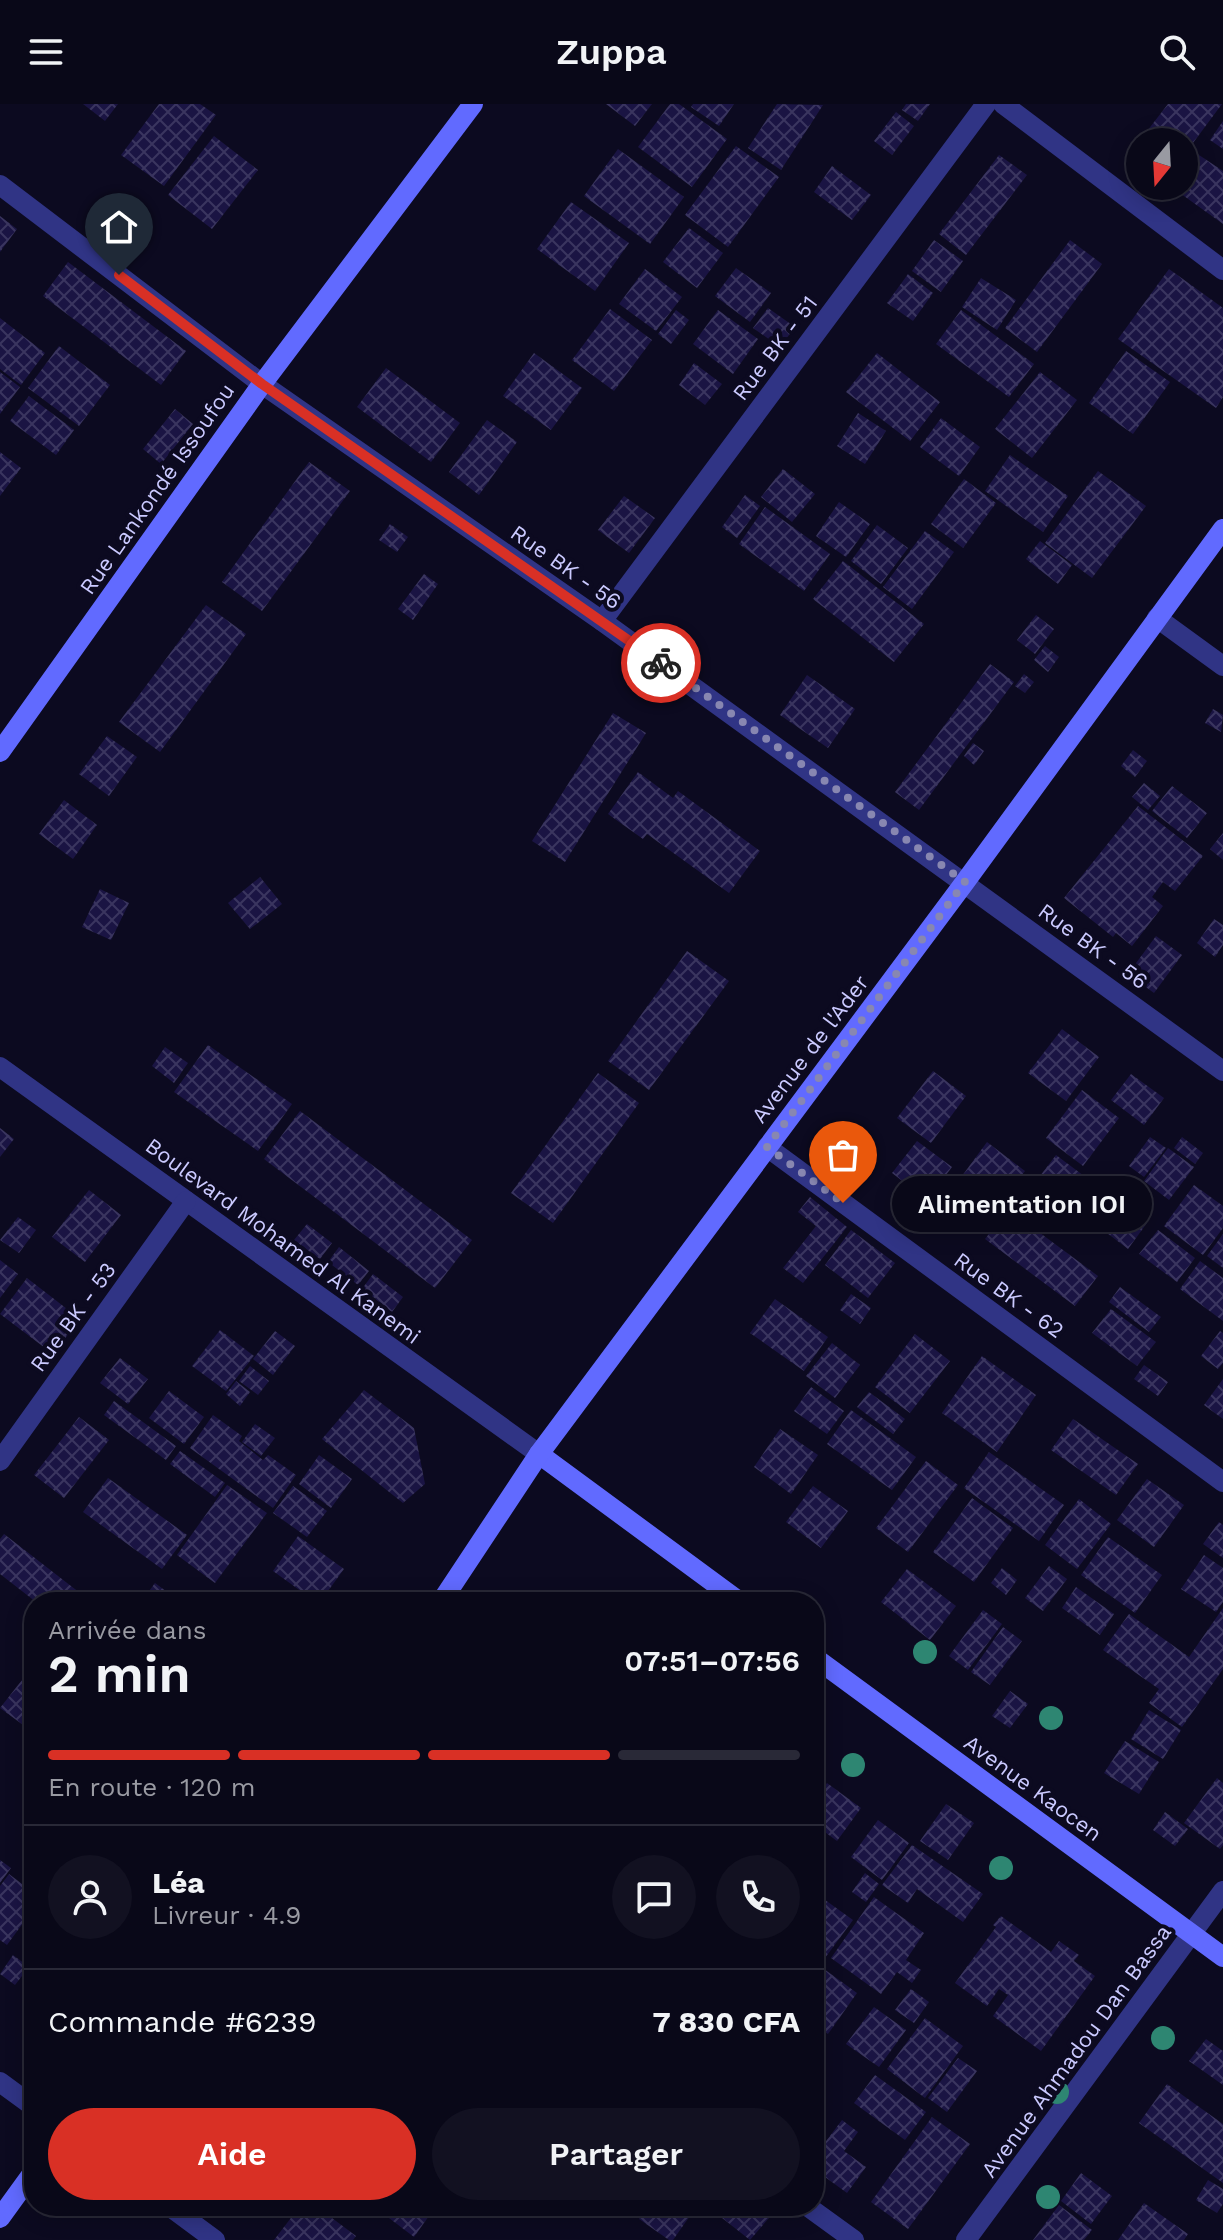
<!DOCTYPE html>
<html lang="fr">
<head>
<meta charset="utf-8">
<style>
	:root { --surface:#090818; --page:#121121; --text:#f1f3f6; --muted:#999aa2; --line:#292937; --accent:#d93025 }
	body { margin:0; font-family:"Work Sans",sans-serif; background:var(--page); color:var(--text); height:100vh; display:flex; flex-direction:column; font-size:30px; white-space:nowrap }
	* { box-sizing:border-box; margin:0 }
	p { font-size:26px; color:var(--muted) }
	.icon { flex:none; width:44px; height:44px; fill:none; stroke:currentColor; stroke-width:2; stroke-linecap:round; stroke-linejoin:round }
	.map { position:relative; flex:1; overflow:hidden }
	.panel { position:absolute; left:24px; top:1488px; width:800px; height:624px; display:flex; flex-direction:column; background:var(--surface); border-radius:32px; box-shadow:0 4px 20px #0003,0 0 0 2px var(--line) }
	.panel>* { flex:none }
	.needle { width:52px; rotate:198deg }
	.buttons { position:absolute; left:1126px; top:24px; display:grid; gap:16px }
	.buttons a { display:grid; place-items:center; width:72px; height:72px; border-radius:50%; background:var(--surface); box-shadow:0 4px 20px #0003,0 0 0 2px var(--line); font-size:40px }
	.pin { position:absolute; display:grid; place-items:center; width:68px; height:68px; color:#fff; margin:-82px -34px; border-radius:50% 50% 50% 0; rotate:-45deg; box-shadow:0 0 8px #0007 }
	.pin .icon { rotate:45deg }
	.courier { position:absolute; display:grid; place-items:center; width:80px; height:80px; margin:-40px; border:6px solid #d93025; border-radius:50%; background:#fff; color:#222; box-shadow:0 2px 10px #0007 }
	.bubble { position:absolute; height:56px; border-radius:28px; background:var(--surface); box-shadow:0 4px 20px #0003,0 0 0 2px var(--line); font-size:26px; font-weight:600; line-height:56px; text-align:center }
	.summary em { font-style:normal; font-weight:600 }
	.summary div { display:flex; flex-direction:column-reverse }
	.summary { display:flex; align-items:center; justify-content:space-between; height:136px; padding:0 24px }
	h1 { font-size:52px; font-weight:600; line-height:60px }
	.bar { display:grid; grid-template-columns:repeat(4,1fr); gap:12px 8px; align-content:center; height:96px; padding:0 24px }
	.bar i { height:10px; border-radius:6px; background:var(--line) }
	.bar .selected { background:var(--accent) }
	.bar p { grid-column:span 4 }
	.line { display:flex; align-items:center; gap:20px; padding:0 24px; border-top:2px solid var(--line) }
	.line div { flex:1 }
	.round { display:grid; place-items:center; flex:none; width:84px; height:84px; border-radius:42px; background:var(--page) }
	.cta { display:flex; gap:16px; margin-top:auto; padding:16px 24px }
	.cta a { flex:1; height:92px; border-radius:48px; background:var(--accent); color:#fff; font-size:32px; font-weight:600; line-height:92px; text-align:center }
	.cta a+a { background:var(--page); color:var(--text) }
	header { display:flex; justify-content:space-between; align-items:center; height:104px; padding:0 24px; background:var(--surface); font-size:36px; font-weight:600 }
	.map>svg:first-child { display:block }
	.building { fill:url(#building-cross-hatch) }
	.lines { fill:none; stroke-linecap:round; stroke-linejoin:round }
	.street { stroke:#303485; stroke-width:20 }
	.secondary { stroke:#616aff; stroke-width:20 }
	.tree { fill:#2e8672 }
	.done { stroke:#8887b1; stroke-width:8; stroke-dasharray:0 14.4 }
	.route { stroke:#d93025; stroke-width:10 }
	.labels { text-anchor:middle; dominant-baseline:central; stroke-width:8; stroke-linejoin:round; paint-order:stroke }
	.street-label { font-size:22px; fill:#cbcaff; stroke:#0c0a20 }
</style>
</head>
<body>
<header><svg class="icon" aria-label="menu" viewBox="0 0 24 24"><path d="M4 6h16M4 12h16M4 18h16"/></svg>Zuppa<svg class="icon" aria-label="search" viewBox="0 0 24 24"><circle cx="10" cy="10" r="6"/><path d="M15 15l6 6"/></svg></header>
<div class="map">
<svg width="1223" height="2136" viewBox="0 0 1223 2136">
	<defs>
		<pattern id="building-cross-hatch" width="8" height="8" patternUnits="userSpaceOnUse" patternTransform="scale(2)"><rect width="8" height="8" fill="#1a1443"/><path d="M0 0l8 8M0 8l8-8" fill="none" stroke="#3a355f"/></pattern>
	</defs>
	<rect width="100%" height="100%" fill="#0c0a20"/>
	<!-- building -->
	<g class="building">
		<polygon points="83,0 118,0 105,17"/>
		<polygon points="159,0 200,0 216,11 164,82 121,51"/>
		<polygon points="606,0 652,0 635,22"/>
		<polygon points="670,0 679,0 727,35 692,83 638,43"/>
		<polygon points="693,0 734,0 719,22 691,3"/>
		<polygon points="777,0 823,1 781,66 748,44"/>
		<polygon points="906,0 930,0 918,17 902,6"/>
		<polygon points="1168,0 1222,0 1184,51 1184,38 1154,38 1144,31"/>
		<polygon points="896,8 914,22 892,51 874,37"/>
		<polygon points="1223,17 1223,45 1210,36"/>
		<polygon points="214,32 258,66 212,125 168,91"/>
		<polygon points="736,42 779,73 728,143 685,111"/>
		<polygon points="618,45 684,93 650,140 584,92"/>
		<polygon points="1196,49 1223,67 1223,120 1170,82 1184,82 1184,66"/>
		<polygon points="999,51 1027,71 966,151 939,130"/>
		<polygon points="832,62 871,91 852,116 814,88"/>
		<polygon points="571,98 629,139 595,187 537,145"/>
		<polygon points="0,112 17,125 0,148"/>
		<polygon points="689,124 723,149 697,184 663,158"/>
		<polygon points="934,136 963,157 941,188 912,167"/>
		<polygon points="1070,136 1102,160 1037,248 1005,224"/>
		<polygon points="68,158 186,247 161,281 43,192"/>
		<polygon points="736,164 771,189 750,218 715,192"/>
		<polygon points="645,165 682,193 656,227 619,200"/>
		<polygon points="1169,165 1223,204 1223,293 1216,304 1118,235"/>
		<polygon points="908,170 933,189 913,217 887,199"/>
		<polygon points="981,174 1016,196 997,226 962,203"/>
		<polygon points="768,204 795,223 780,243 753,224"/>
		<polygon points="610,205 652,236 614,287 572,256"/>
		<polygon points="676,206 689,216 671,240 658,230"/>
		<polygon points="718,206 758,235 733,270 693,240"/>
		<polygon points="961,206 1034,260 1009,293 936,240"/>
		<polygon points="0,214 45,249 21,281 0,265"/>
		<polygon points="59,242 110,281 79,322 28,284"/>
		<polygon points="1126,247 1170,278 1133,330 1089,299"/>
		<polygon points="534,249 582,284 551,326 503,292"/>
		<polygon points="877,249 940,298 910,337 846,288"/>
		<polygon points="694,259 722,280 705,301 679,281"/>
		<polygon points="386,264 460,319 431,358 357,303"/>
		<polygon points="0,268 20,283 0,310"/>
		<polygon points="1040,268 1077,296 1032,354 995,325"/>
		<polygon points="29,292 74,326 56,351 10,317"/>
		<polygon points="175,305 193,320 161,360 143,345"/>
		<polygon points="858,309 886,327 865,360 837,342"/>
		<polygon points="941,314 980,343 959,372 920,343"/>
		<polygon points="487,316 517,338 479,391 449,368"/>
		<polygon points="0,348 21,364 0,392"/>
		<polygon points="1010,351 1068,392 1043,428 985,387"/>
		<polygon points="309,358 350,387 262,507 222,478"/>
		<polygon points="783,365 815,390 792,418 761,393"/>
		<polygon points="1098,367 1146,402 1092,474 1045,439"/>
		<polygon points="964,375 996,399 963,444 931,420"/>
		<polygon points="745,391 760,402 737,434 722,423"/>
		<polygon points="624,392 655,414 629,449 598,426"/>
		<polygon points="839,398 870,420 846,453 816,432"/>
		<polygon points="765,403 830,450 804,487 739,440"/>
		<polygon points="390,420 408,433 397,448 379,436"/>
		<polygon points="877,421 908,444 881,480 851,457"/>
		<polygon points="925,427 954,448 912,505 883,483"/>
		<polygon points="1040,437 1072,461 1058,480 1026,455"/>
		<polygon points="843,457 924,520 894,558 813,495"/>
		<polygon points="424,470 438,480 413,516 398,505"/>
		<polygon points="206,501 246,530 160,648 119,618"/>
		<polygon points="1036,511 1054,525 1035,550 1017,536"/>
		<polygon points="1045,542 1059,553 1048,568 1034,556"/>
		<polygon points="990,560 1014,578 919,706 895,688"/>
		<polygon points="1024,570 1034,578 1025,589 1015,582"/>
		<polygon points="807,571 855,605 828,644 780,611"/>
		<polygon points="1213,605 1223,611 1221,628 1205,619"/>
		<polygon points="613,609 646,629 565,758 532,737"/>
		<polygon points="107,632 137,653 109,692 79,670"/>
		<polygon points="973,639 984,647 974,661 964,652"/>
		<polygon points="1133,646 1147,657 1135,673 1121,662"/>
		<polygon points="638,668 673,694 678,687 760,747 729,789 647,730 643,735 608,710"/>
		<polygon points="1144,679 1160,692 1148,706 1132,693"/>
		<polygon points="1172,682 1207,709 1187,734 1152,707"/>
		<polygon points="64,696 97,721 73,755 39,730"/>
		<polygon points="1138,702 1203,752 1175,787 1163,778 1152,793 1163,802 1132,842 1116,829 1113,833 1064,794"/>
		<polygon points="1223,729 1223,756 1210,745"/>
		<polygon points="260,773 282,800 250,825 228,799"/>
		<polygon points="100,785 129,799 111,836 82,823"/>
		<polygon points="1214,815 1223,821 1223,841 1215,853 1197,839"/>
		<polygon points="1156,832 1182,851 1154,889 1128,870"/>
		<polygon points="687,847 729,877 649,986 608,957"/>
		<polygon points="1062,925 1099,953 1066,997 1028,969"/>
		<polygon points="208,941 292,1000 258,1047 174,988"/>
		<polygon points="165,943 188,959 174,979 152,962"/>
		<polygon points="933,967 966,992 931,1039 897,1014"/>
		<polygon points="598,969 639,999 553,1119 511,1089"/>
		<polygon points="1131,970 1164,994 1144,1021 1111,996"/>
		<polygon points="1082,986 1119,1014 1083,1062 1046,1034"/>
		<polygon points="300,1007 472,1136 435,1184 264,1055"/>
		<polygon points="0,1024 14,1035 0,1053"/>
		<polygon points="1150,1033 1166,1044 1144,1073 1129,1062"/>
		<polygon points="1182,1033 1203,1049 1195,1060 1174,1044"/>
		<polygon points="917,1037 952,1063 927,1096 892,1069"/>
		<polygon points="987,1038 1025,1067 985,1119 948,1091"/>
		<polygon points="1168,1044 1194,1063 1169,1096 1144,1077"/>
		<polygon points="1056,1051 1147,1119 1128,1145 1037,1076"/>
		<polygon points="1194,1081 1223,1102 1223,1124 1203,1151 1164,1122"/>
		<polygon points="89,1086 121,1111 85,1158 52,1133"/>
		<polygon points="810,1093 847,1123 803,1179 783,1164 816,1122 798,1108"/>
		<polygon points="1008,1105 1098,1172 1075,1202 985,1135"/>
		<polygon points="18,1113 36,1126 19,1149 0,1136"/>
		<polygon points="307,1120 332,1139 320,1155 294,1136"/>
		<polygon points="851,1126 895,1159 868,1194 825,1161"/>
		<polygon points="1158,1126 1195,1154 1177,1178 1139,1150"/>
		<polygon points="1223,1130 1223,1164 1207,1152"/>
		<polygon points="339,1143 369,1167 358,1181 328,1158"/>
		<polygon points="0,1156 18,1170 0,1194"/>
		<polygon points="1200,1157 1223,1174 1223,1217 1180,1185"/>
		<polygon points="373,1170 403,1193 392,1208 362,1185"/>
		<polygon points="27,1174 80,1215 53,1250 0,1210"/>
		<polygon points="1120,1183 1161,1213 1149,1228 1109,1198"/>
		<polygon points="851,1190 871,1204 860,1220 840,1206"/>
		<polygon points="775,1195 828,1233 804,1267 750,1229"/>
		<polygon points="1111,1205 1156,1238 1137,1262 1092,1229"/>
		<polygon points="220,1226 254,1252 226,1287 192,1262"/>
		<polygon points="275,1227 295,1242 273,1271 253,1255"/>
		<polygon points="1220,1227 1223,1229 1223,1259 1218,1265 1201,1252"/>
		<polygon points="915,1230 950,1257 910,1309 875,1283"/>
		<polygon points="832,1239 860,1261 835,1294 806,1272"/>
		<polygon points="982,1252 1036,1291 997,1348 942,1309"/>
		<polygon points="120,1254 148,1275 128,1300 100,1279"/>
		<polygon points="1144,1261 1168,1278 1158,1292 1134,1275"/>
		<polygon points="250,1262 269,1277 258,1291 239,1277"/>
		<polygon points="1223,1275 1223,1315 1204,1301"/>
		<polygon points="236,1277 250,1288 240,1302 226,1290"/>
		<polygon points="811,1283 844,1307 827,1330 794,1307"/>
		<polygon points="364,1286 414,1324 425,1380 403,1399 322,1335"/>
		<polygon points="169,1287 204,1313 184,1340 149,1314"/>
		<polygon points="869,1288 905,1315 893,1330 857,1303"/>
		<polygon points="114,1297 176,1342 166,1356 104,1311"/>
		<polygon points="851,1306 916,1353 892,1386 827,1340"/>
		<polygon points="213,1311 242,1332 239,1337 263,1356 268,1351 296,1371 273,1404 190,1344"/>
		<polygon points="79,1313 109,1336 64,1394 34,1371"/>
		<polygon points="1073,1315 1138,1360 1116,1391 1051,1346"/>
		<polygon points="255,1320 275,1334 261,1352 242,1338"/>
		<polygon points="780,1325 818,1351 791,1390 754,1363"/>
		<polygon points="180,1347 225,1379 215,1393 170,1360"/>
		<polygon points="989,1348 1064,1401 1039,1437 964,1384"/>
		<polygon points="319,1351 352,1375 331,1404 299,1380"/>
		<polygon points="926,1357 958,1381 908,1448 876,1424"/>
		<polygon points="108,1374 187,1431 162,1465 83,1408"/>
		<polygon points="1147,1375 1184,1401 1154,1443 1117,1416"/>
		<polygon points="227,1381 267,1409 215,1479 177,1451"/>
		<polygon points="293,1382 327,1407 307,1433 273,1409"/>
		<polygon points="813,1382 848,1407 821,1444 786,1418"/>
		<polygon points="972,1394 1013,1424 974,1478 933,1448"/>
		<polygon points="1079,1395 1111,1420 1077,1465 1045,1441"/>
		<polygon points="1219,1418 1223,1421 1223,1454 1203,1440"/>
		<polygon points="4,1430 89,1496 87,1498 36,1498 0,1470 0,1435"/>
		<polygon points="298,1432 344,1465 320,1498 316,1498 273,1467"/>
		<polygon points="1108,1433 1162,1471 1135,1509 1081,1471"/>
		<polygon points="1204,1451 1223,1464 1223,1498 1216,1508 1181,1485"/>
		<polygon points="1049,1462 1067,1475 1043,1507 1025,1494"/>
		<polygon points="1002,1464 1017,1476 1006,1491 991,1479"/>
		<polygon points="907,1465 956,1502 930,1536 881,1498"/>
		<polygon points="155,1479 178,1496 176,1498 141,1498"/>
		<polygon points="1076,1483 1114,1510 1100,1531 1062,1504"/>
		<polygon points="1223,1504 1223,1565 1182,1623 1149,1599 1159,1585 1103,1546 1129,1510 1189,1553"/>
		<polygon points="983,1506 1002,1520 968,1566 949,1552"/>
		<polygon points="1003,1523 1022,1537 990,1581 971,1568"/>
		<polygon points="34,1556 34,1578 23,1570"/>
		<polygon points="22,1576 34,1586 34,1629 0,1604"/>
		<polygon points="1010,1587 1028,1600 1010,1624 992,1612"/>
		<polygon points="1149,1606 1181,1626 1163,1655 1131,1635"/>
		<polygon points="1125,1637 1159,1658 1139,1690 1104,1669"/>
		<polygon points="1217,1674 1223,1679 1223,1741 1220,1745 1184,1719"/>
		<polygon points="827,1679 861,1704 837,1737 814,1720 814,1695"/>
		<polygon points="946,1700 974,1719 948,1756 920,1737"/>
		<polygon points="1165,1708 1188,1725 1175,1742 1153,1726"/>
		<polygon points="878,1716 909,1739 882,1776 851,1753"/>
		<polygon points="912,1741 983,1790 963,1818 917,1785 908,1799 882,1781"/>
		<polygon points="0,1756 11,1764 0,1779"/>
		<polygon points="865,1769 879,1780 866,1798 852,1788"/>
		<polygon points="9,1770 34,1789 34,1804 7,1841 0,1836 0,1782"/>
		<polygon points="814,1788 853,1816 825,1854 814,1846"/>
		<polygon points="874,1793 924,1829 906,1856 921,1866 912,1879 897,1868 881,1890 831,1854"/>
		<polygon points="1001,1812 1051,1848 1059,1837 1079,1851 1074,1857 1095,1872 1041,1947 993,1912 1008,1891 999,1885 987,1902 955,1879 996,1823 993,1821"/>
		<polygon points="13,1851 29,1863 15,1881 0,1870"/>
		<polygon points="824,1865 857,1889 828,1930 814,1920 814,1879"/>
		<polygon points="34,1881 34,1902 24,1895"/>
		<polygon points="911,1885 929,1898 914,1919 895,1906"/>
		<polygon points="874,1903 906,1926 879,1963 846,1940"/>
		<polygon points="925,1914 963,1942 925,1994 887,1965"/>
		<polygon points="1206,1935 1223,1947 1223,1981 1189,1957"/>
		<polygon points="958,1954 977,1967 947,2008 928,1994"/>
		<polygon points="875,1971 926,2008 905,2036 854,1999"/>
		<polygon points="1167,1980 1223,2020 1223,2079 1139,2019"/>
		<polygon points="932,2013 970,2040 908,2125 871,2098"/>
		<polygon points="842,2016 858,2028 844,2047 866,2063 847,2089 814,2065 814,2053"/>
		<polygon points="1081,2069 1112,2092 1091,2120 1061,2097"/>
		<polygon points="1208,2076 1223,2085 1223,2100 1217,2109 1196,2096"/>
		<polygon points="1144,2099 1188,2130 1184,2136 1118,2136"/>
		<polygon points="1059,2101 1092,2126 1084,2136 1033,2136"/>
		<polygon points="300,2102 316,2102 356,2132 353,2136 274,2136"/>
		<polygon points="385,2102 436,2102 414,2133 381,2108"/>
		<polygon points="649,2102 697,2102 673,2136 669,2136 639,2115"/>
		<polygon points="715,2102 769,2102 775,2107 750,2136 712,2106"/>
	</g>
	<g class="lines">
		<!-- street -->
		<g class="street">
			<polyline points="1003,0 1223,166"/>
			<polyline points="0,81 262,280 602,517 1223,967"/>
			<polyline points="1157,514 1223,562"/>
			<polyline points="602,517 986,0"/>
			<polyline points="0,963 539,1350"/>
			<polyline points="767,1043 1223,1378"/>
			<polyline points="0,1357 186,1097"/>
			<polyline points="0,1978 34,2003"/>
			<polyline points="169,2102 215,2136"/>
			<polyline points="807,2102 854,2136"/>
			<polyline points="966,2136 1223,1787"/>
		</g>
		<!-- secondary -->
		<g class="secondary">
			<polyline points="0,648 262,280 473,0"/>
			<polyline points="539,1350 740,1498"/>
			<polyline points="441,1498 539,1350 965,778 1223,425"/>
			<polyline points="814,1553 1223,1853"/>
			<polyline points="0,2114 34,2067"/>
		</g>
	</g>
	<!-- trees -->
	<g class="tree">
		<circle cx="925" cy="1548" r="12"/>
		<circle cx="1051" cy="1614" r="12"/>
		<circle cx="853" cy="1661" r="12"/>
		<circle cx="1001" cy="1764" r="12"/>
		<circle cx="1163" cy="1934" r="12"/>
		<circle cx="1057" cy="1988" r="12"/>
		<circle cx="1048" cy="2093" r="12"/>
	</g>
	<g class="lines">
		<!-- done -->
		<polyline class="done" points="661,559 965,778 767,1043 843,1099"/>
		<!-- route -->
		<polyline class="route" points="119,171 262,280 661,559"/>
	</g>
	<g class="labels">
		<!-- street labels -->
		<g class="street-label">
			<text transform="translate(775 244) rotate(-53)">Rue BK - 51</text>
			<text transform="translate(157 385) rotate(-55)">Rue Lankondé Issoufou</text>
			<text transform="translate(566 463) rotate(35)">Rue BK - 56</text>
			<text transform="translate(1093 842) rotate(36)">Rue BK - 56</text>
			<text transform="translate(810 945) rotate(-53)">Avenue de l'Ader</text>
			<text transform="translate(283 1137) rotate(36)">Boulevard Mohamed Al Kanemi</text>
			<text transform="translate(1009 1191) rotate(36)">Rue BK - 62</text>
			<text transform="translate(73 1213) rotate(-54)">Rue BK - 53</text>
			<text transform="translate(1033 1684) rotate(36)">Avenue Kaocen</text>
			<text transform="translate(1076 1947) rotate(-54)">Avenue Ahmadou Dan Bassa</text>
		</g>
	</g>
</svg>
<div class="buttons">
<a><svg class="needle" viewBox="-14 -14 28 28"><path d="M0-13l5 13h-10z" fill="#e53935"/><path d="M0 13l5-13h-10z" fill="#999aa2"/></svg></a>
</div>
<div class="pin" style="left:843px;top:1099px;background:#ea580c"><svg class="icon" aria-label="bag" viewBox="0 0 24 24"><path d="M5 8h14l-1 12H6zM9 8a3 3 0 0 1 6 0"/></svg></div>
<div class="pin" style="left:119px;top:171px;background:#1f2937"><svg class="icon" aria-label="home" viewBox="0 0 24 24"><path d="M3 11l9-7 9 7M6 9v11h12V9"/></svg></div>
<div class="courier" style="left:661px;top:559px"><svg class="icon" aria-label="bike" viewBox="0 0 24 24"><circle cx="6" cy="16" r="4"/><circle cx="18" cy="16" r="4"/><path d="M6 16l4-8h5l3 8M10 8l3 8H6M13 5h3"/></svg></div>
<div class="bubble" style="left:892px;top:1072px;width:260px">Alimentation IOI</div>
<section class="panel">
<div class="summary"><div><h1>2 min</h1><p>Arrivée dans</p></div><em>07:51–07:56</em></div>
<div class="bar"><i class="selected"></i><i class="selected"></i><i class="selected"></i><i></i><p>En route · 120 m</p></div>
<div class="line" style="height:144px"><a class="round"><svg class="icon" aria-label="person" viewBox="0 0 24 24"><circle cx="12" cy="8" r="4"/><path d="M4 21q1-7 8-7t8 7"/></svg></a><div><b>Léa</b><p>Livreur · 4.9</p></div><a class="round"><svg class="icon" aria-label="chat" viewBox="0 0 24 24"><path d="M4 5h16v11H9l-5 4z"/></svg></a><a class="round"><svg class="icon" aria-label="phone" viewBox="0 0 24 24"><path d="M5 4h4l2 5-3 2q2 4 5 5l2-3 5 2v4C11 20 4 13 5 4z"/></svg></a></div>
<div class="line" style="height:104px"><div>Commande #6239</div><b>7 830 CFA</b></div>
<div class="cta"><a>Aide</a><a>Partager</a></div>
</section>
</div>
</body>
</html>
